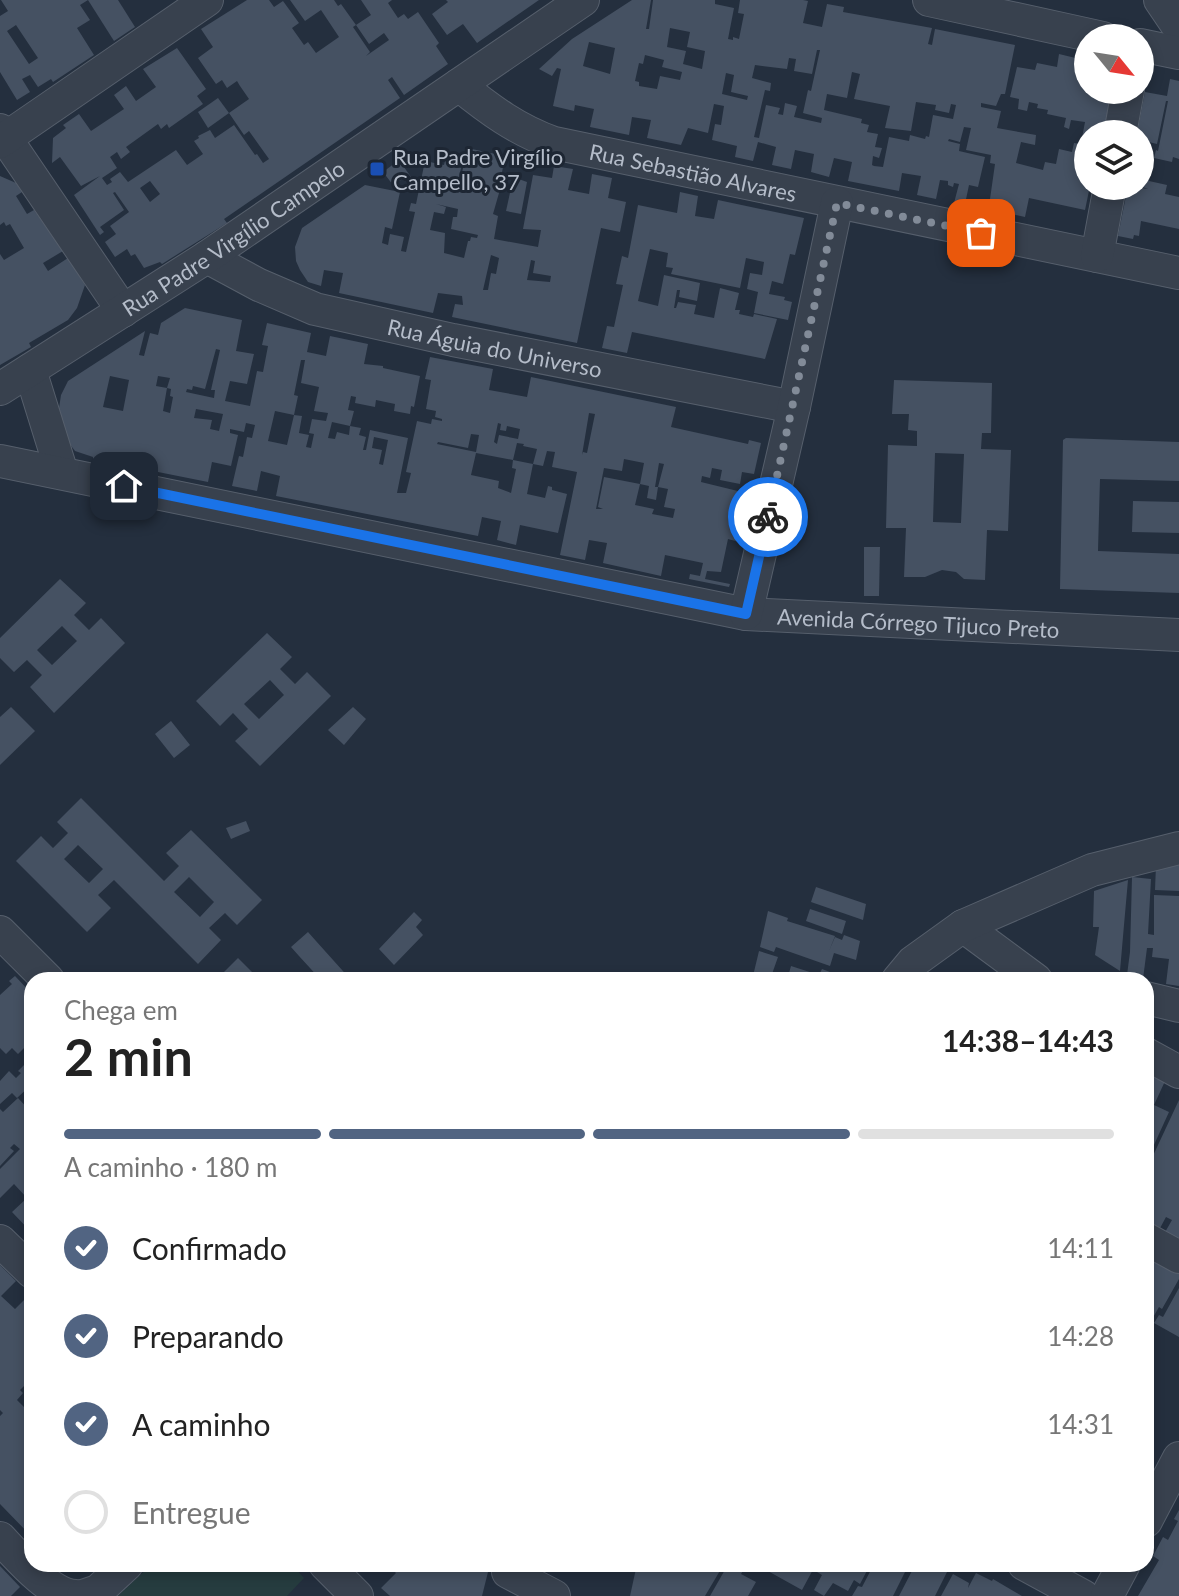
<!DOCTYPE html>
<html lang="pt">
<head>
<meta charset="utf-8">
<style>
	:root { --surface:#fff; --page:#f6f6f6; --text:#222; --muted:#767676; --line:#e0e0e0; --accent:#516482 }
	body { margin:0; font-family:Lato,sans-serif; background:var(--page); color:var(--text); height:100vh; display:flex; flex-direction:column; font-size:30px; white-space:nowrap }
	* { box-sizing:border-box; margin:0 }
	p { font-size:26px; color:var(--muted) }
	.icon { flex:none; width:44px; height:44px; fill:none; stroke:currentColor; stroke-width:2; stroke-linecap:round; stroke-linejoin:round }
	.map { position:relative; flex:1; overflow:hidden }
	.panel { position:absolute; left:24px; top:972px; width:1130px; height:600px; display:flex; flex-direction:column; background:var(--surface); border-radius:24px; box-shadow:0 4px 12px #0003 }
	.panel>* { flex:none }
	.needle { width:52px; rotate:120deg }
	.buttons { position:absolute; left:1074px; top:24px; display:grid; gap:16px }
	.buttons a { display:grid; place-items:center; width:80px; height:80px; border-radius:50%; background:var(--surface); box-shadow:0 4px 12px #0003; font-size:40px }
	.pin { position:absolute; display:grid; place-items:center; width:68px; height:68px; color:#fff; margin:-34px; border-radius:16px; box-shadow:0 4px 12px #0006 }
	.courier { position:absolute; display:grid; place-items:center; width:80px; height:80px; margin:-40px; border:6px solid #1a73e8; border-radius:50%; background:#fff; color:#222; box-shadow:0 2px 10px #0007 }
	.summary em { font-style:normal; font-weight:700 }
	.summary div { display:flex; flex-direction:column-reverse }
	.summary { display:flex; align-items:center; justify-content:space-between; height:136px; padding:0 40px }
	h1 { font-size:52px; font-weight:700; line-height:60px }
	.bar { display:grid; grid-template-columns:repeat(4,1fr); gap:12px 8px; align-content:center; height:96px; padding:0 40px }
	.bar i { height:10px; border-radius:6px; background:var(--line) }
	.bar .current { background:var(--accent) }
	.bar p { grid-column:span 4 }
	ol { padding:0 40px; list-style:none }
	li { display:flex; align-items:center; gap:24px; height:88px }
	li p { margin-inline-start:auto }
	li .icon { padding:8px; border-radius:50%; background:var(--accent); color:#fff; stroke-width:4 }
	li:last-child { color:var(--muted) }
	li i { width:44px; height:44px; border:4px solid var(--line); border-radius:50% }
	.map>svg:first-child { display:block }
	.green { fill:#263c3f }
	.building { fill:#455162; fill-rule:evenodd }
	.lines { fill:none; stroke-linecap:round; stroke-linejoin:round }
	.minor-casing { stroke:#565f6c; stroke-width:34 }
	.minor { stroke:#38414e; stroke-width:32 }
	.done { stroke:#828b98; stroke-width:8; stroke-dasharray:0 14.4 }
	.route { stroke:#1a73e8; stroke-width:10 }
	.transit-dot { fill:#1a4fb4; stroke:#1d2633; stroke-width:3 }
	.labels { text-anchor:middle; dominant-baseline:central; stroke-width:6; stroke-linejoin:round; paint-order:stroke }
	.poi-label { font-size:22px; fill:#b4bcc9; stroke:#1d2633; text-anchor:start }
	.street-label { font-size:22px; fill:#b4bcc9; stroke:#1d2633 }
</style>
</head>
<body>
<div class="map">
<svg width="1179" height="1596" viewBox="0 0 1179 1596">
	<rect width="100%" height="100%" fill="#242f3e"/>
	<!-- green -->
	<polygon class="green" points="152,1564 291,1564 304,1578 287,1596 118,1596"/>
	<!-- building -->
	<g class="building">
		<path d="M1 0H88L80 5 90 20 77 28 94 55 53 82 51 79 38 87 30 75 22 79 30 92 17 100 0 72V16L8 11ZM16 25 38 58 29 64 7 31Z"/>
		<polygon points="88,0 118,0 135,27 114,41"/>
		<path d="M247 0H269L274 7 283 1 299 23 292 28 304 45 308 42 316 53 339 37 321 10 305 21 290 0H334L338 6 341 4 356 25 353 27 370 52 366 56 389 40 384 33 369 44 356 25 371 15 361 0H392L388 3 398 18 404 14 408 19 418 12 439 43 436 46 448 64 404 95 392 77 388 80 400 98 224 219 227 223 162 264 160 262 144 268 135 254 131 256 127 249 115 257 105 242 116 234 110 226 129 212 115 192 113 193 124 210 100 227 104 232 100 235 74 195 100 176 81 186 60 157 52 163 53 138 66 128 63 125 79 114 91 131 124 109 114 95 126 86 136 101 156 87 143 69 177 48 206 89 197 96 203 104 169 128 167 124 161 129 158 124 126 147 130 152 121 159 117 152 110 157 117 168 102 178 107 185 112 182 110 179 120 172 128 182 176 150 187 165 203 154 194 141 199 138 198 136 210 130 215 138 234 125 255 155 257 154 263 163 269 159 249 131 244 135 229 113 249 99 240 86 237 81 227 88 222 80 216 84 198 58 213 47 201 29ZM150 181 160 194 150 202 140 188Z"/>
		<polygon points="446,0 539,0 477,43 463,24 447,35 432,14 448,2"/>
		<path d="M632 0H651L646 29H649L653 0H715V4L734 8 728 39 733 40V37L739 39 744 14 738 13 740 0H803L808 1 803 23 822 27 827 4 844 7 843 12 932 28 928 44 932 45 935 29 1015 45 1005 94H1001L996 106 981 103V107L1001 111 997 128 1036 135 1035 145 1021 142 1016 163 1043 170 1045 162 1056 164 1059 149 1072 152 1074 143 1080 144 1075 167 1088 169 1090 186 1085 210 1029 198 1025 217 994 210V207L989 206 995 164 990 163 991 155 966 150 971 128 964 127 960 142 949 139 948 141 960 144 959 151 985 157 978 187 969 185 965 204 954 203 959 184 954 183 953 187 948 185V181L940 180 936 199 917 195 921 176 902 173 899 191 848 181 852 162 834 158 829 177 811 172 814 154 795 150 791 169 772 165 776 147 758 142 753 161 735 157 737 146 712 140 715 124 721 125 724 106 714 104 708 133 688 128 681 145 647 138 651 120 632 117 629 135 590 127 594 109 575 105 574 111 553 106 561 69 557 68 552 76 539 69 572 39ZM670 28 690 32 687 47 705 51 702 69 683 64 686 51 667 47ZM589 42 615 48 610 74 583 66ZM817 50H820L811 91 808 90 803 113 822 118 821 123 794 117 797 106 785 103 783 115 778 114 780 108 766 105 759 138 754 137 765 90 770 91 771 83 752 78 755 65 787 69 789 58 796 59 794 71 812 74ZM645 55 664 60 662 67 682 72 680 80 660 76 657 89 639 86V82L635 81 639 63 643 64ZM852 72 860 74 854 99 890 106 885 128 911 131 916 102 936 105 935 110 949 113 951 104 956 105 953 119 933 115 929 137 926 136 925 139 910 135 909 141 889 137 883 167 874 166 872 165 873 156 879 158 882 148 875 147 878 134 867 132 869 125 861 123 862 119 824 110 827 94 847 98ZM726 73 734 75 731 92 748 96 747 100 722 94Z"/>
		<polygon points="1059,54 1088,61 1088,90 1116,90 1107,134 1088,134 1088,144 1081,143 1085,122 1071,120 1069,129 1064,127 1066,118 1047,114 1048,110 1037,108 1038,104 1029,102 1027,111 1018,109 1019,99 1010,97 1017,67 1035,70 1037,63 1057,67"/>
		<polygon points="1170,79 1179,81 1179,159 1173,157 1172,162 1154,158 1149,181 1167,185 1165,194 1179,197 1179,229 1141,221 1139,236 1134,235 1133,239 1118,236 1128,186 1148,189 1140,186 1140,155 1154,158 1156,150 1158,151 1168,101 1166,101 1157,144 1140,140 1140,134 1137,134 1145,92 1167,96"/>
		<polygon points="218,98 229,113 208,128 198,112"/>
		<path d="M467 148 505 156 501 178 506 179 505 187 501 186 493 214 498 216 494 239 538 247 541 230 523 229 533 175 552 178 554 166 573 169 568 190 589 194 592 174 612 178 608 198 626 202 620 232 601 228 577 343 452 317 455 304 463 305 462 296 438 293 433 313 339 293 343 273 324 270 321 286 308 282 300 270 296 261 295 247 302 228 365 185 400 192 392 229 385 227 382 243 388 245 390 234 404 237 401 251 406 252 415 212 409 211 411 203 416 204 425 161 444 165 446 157 457 159 455 167 461 168 459 178H461ZM436 204 458 209 457 217H453L451 229 478 235 477 238 471 237 470 241H468L464 258 444 253 445 233 430 230 434 212 444 214 446 207ZM491 255 499 258 496 274 491 273 488 290H483ZM531 260 535 261 533 273 551 276 550 282 527 280Z"/>
		<polygon points="399,160 411,177 406,180 404,178 393,185 383,172"/>
		<polygon points="0,176 16,183 22,192 16,196 27,214 34,210 63,251 43,263 48,271 68,258 85,285 77,308 68,320 29,343 31,347 0,365 0,254 4,260 24,248 10,224 6,226 4,222 0,225"/>
		<polygon points="516,178 527,182 521,214 506,211 513,179"/>
		<polygon points="680,192 698,196 695,216 714,219 718,200 804,218 795,255 790,254 783,284 772,281 769,294 785,297 784,300 792,302 788,320 754,313 758,292 747,289 750,273 762,275 764,262 746,258 740,288 671,274 673,268 666,267 668,253 650,249 638,301 658,306 664,275 700,283 697,301 679,297 680,290 677,290 674,308 676,308 678,302 696,305 694,314 714,318 720,288 739,293 735,310 740,310 739,314 753,317 754,314 777,319 765,359 632,332 627,353 602,348 607,326 614,327 623,285 616,284 622,256 628,258 638,205 677,213"/>
		<path d="M185 308 242 320 236 351 254 354 247 384 230 381 225 401 250 406 257 371 263 372 268 346 262 345 267 323 311 333 307 352 326 356 330 336 368 344 364 364 383 366V368L420 376 414 407 411 406 410 414 394 411 395 404 376 400 375 407 355 403 356 397 351 396 348 410 354 411 350 426 332 422 328 438 335 439 337 432 349 435 350 426 361 428 359 435 366 437 363 450H366L370 430 408 438 397 493H406L411 473 406 472 417 421 431 424 432 419 442 421V419L435 417 436 411 426 409 431 380 425 379 430 357 493 369 489 390 527 397 531 377 676 407 671 427 748 444 749 440 761 443 754 474 742 472 740 484 720 480 722 470 712 468 710 478 702 476 701 482 750 494 739 542 728 539 721 572 707 571 705 579 730 584 729 587 689 579 690 574 700 576 703 563 665 555 661 576 603 563 607 543 589 540 585 560 560 555 577 472 552 467 555 452 547 451 543 466 533 464 537 449 523 446 524 444 517 443 513 460 476 453 471 475 499 481 498 488 511 493 516 469 512 468 513 460 533 464 527 494 545 498 548 486 552 487V490L567 494 558 533 520 525 516 545 497 540 501 521 482 517 478 536 276 496 280 476 261 471 257 491 232 486 239 456 243 457 247 437 252 438 255 425 246 423 244 432 230 429V433L238 435 231 466 212 462 208 482 93 459V457L75 451 66 439 58 415 61 395 68 381 145 331 139 355 144 356 150 333 158 335 161 323ZM216 349 220 350 211 390H215L214 398 186 392 187 389 192 390 193 386 205 389ZM301 360H305L301 383 319 387 314 411 328 413 326 421 312 419 309 433 314 434 311 448 306 447 309 435 299 433 302 416 294 415 287 445 268 441 275 411 294 415 298 396 294 395ZM110 376 129 380 123 411 103 407ZM158 376 170 378 167 388 171 389 170 396 173 397 170 413 163 411 167 388 156 386ZM196 409 223 414 219 431 210 429 212 420 194 418ZM589 413 595 414 587 453 583 452 582 455ZM498 423 501 424 500 430 506 431 507 426 520 429 518 439 499 435 497 444 494 442ZM471 434 479 435 476 452 437 444 438 442 468 448ZM374 437 388 440 383 465 379 464 382 450 372 448ZM624 459 644 463 640 484 649 486 647 498 656 500 658 487H655L659 463 664 464 658 487 668 489 664 507 675 509 673 518 652 514 654 509 635 505 640 484 604 477 598 507 603 509H596L604 468 622 471Z"/>
		<path d="M894 380 992 383 991 433H982L981 449 1011 450 1008 531 987 530 985 580 964 579 956 572 942 570 925 577H904L906 528H886L888 445 917 446V431L908 430 909 414H892ZM935 453 964 454 961 523 933 522Z"/>
		<polygon points="1066,438 1179,442 1179,481 1100,479 1098,551 1179,554 1179,593 1060,589 1063,440"/>
		<polygon points="1133,501 1179,502 1179,533 1132,532"/>
		<polygon points="864,547 880,547 879,596 864,596"/>
		<path d="M60 579 86 603 74 615 89 630 101 618 125 643 54 713 30 687 42 675 27 660 14 672 0 658V638ZM62 626 77 641 52 665 37 650Z"/>
		<path d="M267 633 292 657 280 669 295 684 307 672 331 696 260 766 235 741 248 729 233 713 220 726 196 701ZM270 680 284 695 259 719 244 704Z"/>
		<polygon points="11,707 35,731 0,765 0,717"/>
		<polygon points="353,707 366,719 344,745 328,730"/>
		<polygon points="171,721 190,745 174,758 155,734"/>
		<path d="M81 798 164 881 179 866 166 853 191 830 262 900 237 925 225 913 209 928 221 940 198 964 114 880 98 895 111 908 87 932 16 861 41 836 53 848 68 833 57 822ZM78 845 103 869 89 883 64 859ZM189 877 214 902 200 917 174 892Z"/>
		<polygon points="246,821 250,831 231,839 226,828"/>
		<polygon points="1156,865 1179,865 1179,891 1155,890"/>
		<polygon points="1132,877 1151,879 1148,934 1154,935 1154,895 1179,896 1179,986 1166,984 1169,959 1152,957 1153,948 1147,948 1143,979 1127,975 1130,952"/>
		<polygon points="1128,880 1124,925 1120,971 1095,955 1099,927 1093,927 1094,891"/>
		<polygon points="816,887 866,904 863,920 811,902"/>
		<polygon points="810,909 846,921 842,934 806,921"/>
		<polygon points="768,911 788,918 787,921 835,936 829,951 835,937 842,940 844,935 860,941 856,960 834,953 830,966 776,947 774,952 760,947"/>
		<polygon points="414,912 422,920 416,927 423,935 394,965 379,949"/>
		<polygon points="308,932 316,941 351,980 321,980 299,956 291,947"/>
		<polygon points="759,951 778,957 772,974 781,978 780,980 752,980"/>
		<polygon points="238,958 260,980 216,980"/>
		<polygon points="791,966 819,975 822,969 851,980 787,980"/>
		<polygon points="15,976 32,994 32,1040 18,1054 12,1048 6,1054 0,1048 0,995 12,984 9,981"/>
		<polygon points="32,1057 32,1084 17,1098 12,1093 0,1104 0,1081 9,1071 16,1078 21,1073 18,1071"/>
		<polygon points="1146,1068 1166,1079 1154,1105 1169,1112 1148,1158 1151,1160 1179,1100 1179,1241 1164,1234 1172,1220 1166,1217 1159,1230 1146,1224 1146,1178 1149,1171 1146,1170"/>
		<polygon points="18,1098 32,1113 32,1137 29,1140 32,1144 32,1233 12,1212 27,1198 14,1184 0,1198 0,1169 20,1149 14,1144 10,1148 14,1151 0,1166 0,1109 3,1112"/>
		<polygon points="1146,1250 1179,1268 1179,1279 1162,1309 1159,1307 1151,1321 1146,1319 1153,1305 1149,1303 1146,1308"/>
		<polygon points="0,1265 16,1281 1,1296 15,1309 29,1295 32,1298 32,1378 20,1390 23,1393 17,1400 32,1415 32,1444 24,1452 32,1462 32,1537 0,1504 0,1416 3,1413 0,1410"/>
		<polygon points="1179,1288 1179,1337 1154,1323 1159,1315 1163,1317"/>
		<polygon points="1179,1510 1179,1596 1138,1596 1159,1560 1153,1556 1163,1537 1168,1540 1178,1521 1174,1519"/>
		<polygon points="387,1564 431,1566 490,1564 482,1596 390,1596 381,1588 396,1573"/>
		<polygon points="637,1564 712,1564 721,1569 705,1596 630,1596"/>
		<polygon points="723,1564 747,1564 741,1574 756,1582 748,1596 710,1596 726,1568 722,1566"/>
		<polygon points="755,1564 790,1564 795,1567 797,1564 816,1564 802,1590"/>
		<polygon points="821,1564 827,1566 828,1564 870,1565 860,1584 854,1580 848,1591 833,1583 824,1596 814,1590 822,1575 817,1572"/>
		<polygon points="874,1564 951,1564 935,1596 899,1596 914,1567 909,1564 893,1596 852,1596 858,1586 862,1587"/>
		<polygon points="0,1566 20,1587 11,1596 0,1596"/>
		<polygon points="976,1573 992,1581 993,1579 1022,1596 941,1596 953,1574 969,1583 968,1588"/>
	</g>
	<g class="lines">
		<defs>
			<g id="minor">
				<polyline points="929,0 1103,38"/>
				<polyline points="1160,0 1179,28"/>
				<polyline points="1140,45 1179,53"/>
				<path id="s1" d="M459 85C490 110 517 130 554 143L1179 273"/>
				<polyline points="0,130 123,311"/>
				<polyline points="1120,134 1128,90"/>
				<polyline points="0,142 207,0"/>
				<polyline points="1097,256 1110,186"/>
				<path id="s2" d="M207 257 259 285 315 309 453 340 794 407"/>
				<polyline points="30,370 62,473"/>
				<path id="s3" d="M0 389 207 257 583 0"/>
				<path id="s4" d="M0 461 746 614 1179 635"/>
				<polyline points="746,614 794,407 837,203"/>
				<polyline points="963,926 1036,980"/>
				<polyline points="0,932 48,980"/>
				<polyline points="898,980 913,962 963,926 1092,870 1179,848"/>
				<polyline points="1146,998 1179,1006"/>
				<polyline points="1146,1054 1179,1072"/>
				<polyline points="1146,1239 1179,1257"/>
				<polyline points="0,1241 32,1272"/>
				<polyline points="1146,1521 1179,1458"/>
				<path d="M0 1538C18 1557 49 1594 75 1596"/>
				<polyline points="325,1564 357,1596"/>
				<polyline points="1024,1564 1083,1596"/>
				<polyline points="508,1572 554,1596"/>
				<polyline points="83,1596 98,1591 127,1564"/>
				<polyline points="1107,1596 1124,1564"/>
			</g>
		</defs>
		<!-- minor casing -->
		<use href="#minor" class="minor-casing"/>
		<!-- minor -->
		<use href="#minor" class="minor"/>
	</g>
	<g class="lines">
		<!-- done -->
		<polyline class="done" points="768,517 837,203 981,233"/>
		<!-- route -->
		<polyline class="route" points="124,486 746,614 768,517"/>
	</g>
	<!-- markers -->
	<rect class="transit-dot" x="369" y="161" width="16" height="16" rx="4"/>
	<g class="labels">
		<!-- poi labels -->
		<g class="poi-label">
			<text x="393" y="156">Rua Padre Virgílio<tspan x="393" dy="25">Campello, 37</tspan></text>
		</g>
		<!-- street labels -->
		<g class="street-label">
			<text stroke="none"><textPath href="#s1" startOffset="254">Rua Sebastião Alvares</textPath></text>
			<text stroke="none"><textPath href="#s3" startOffset="278">Rua Padre Virgílio Campelo</textPath></text>
			<text stroke="none"><textPath href="#s2" startOffset="304">Rua Águia do Universo</textPath></text>
			<text stroke="none"><textPath href="#s4" startOffset="934">Avenida Córrego Tijuco Preto</textPath></text>
		</g>
	</g>
</svg>
<div class="buttons">
<a><svg class="needle" viewBox="-14 -14 28 28"><path d="M0-13l5 13h-10z" fill="#e53935"/><path d="M0 13l5-13h-10z" fill="#767676"/></svg></a>
<a><svg class="icon" aria-label="layers" viewBox="0 0 24 24"><path d="M12 4l9 5-9 5-9-5zM3 14l9 5 9-5"/></svg></a>
</div>
<div class="pin" style="left:981px;top:233px;background:#ea580c"><svg class="icon" aria-label="bag" viewBox="0 0 24 24"><path d="M5 8h14l-1 12H6zM9 8a3 3 0 0 1 6 0"/></svg></div>
<div class="pin" style="left:124px;top:486px;background:#1f2937"><svg class="icon" aria-label="home" viewBox="0 0 24 24"><path d="M3 11l9-7 9 7M6 9v11h12V9"/></svg></div>
<div class="courier" style="left:768px;top:517px"><svg class="icon" aria-label="bike" viewBox="0 0 24 24"><circle cx="6" cy="16" r="4"/><circle cx="18" cy="16" r="4"/><path d="M6 16l4-8h5l3 8M10 8l3 8H6M13 5h3"/></svg></div>
<section class="panel">
<div class="summary"><div><h1>2 min</h1><p>Chega em</p></div><em>14:38–14:43</em></div>
<div class="bar"><i class="current"></i><i class="current"></i><i class="current"></i><i></i><p>A caminho · 180 m</p></div>
<ol>
<li><svg class="icon" aria-label="check" viewBox="0 0 24 24"><path d="M5 12l5 5 9-10"/></svg>Confirmado<p>14:11</p></li>
<li><svg class="icon" aria-label="check" viewBox="0 0 24 24"><path d="M5 12l5 5 9-10"/></svg>Preparando<p>14:28</p></li>
<li><svg class="icon" aria-label="check" viewBox="0 0 24 24"><path d="M5 12l5 5 9-10"/></svg>A caminho<p>14:31</p></li>
<li><i></i>Entregue</li>
</ol>
</section>
</div>
</body>
</html>
